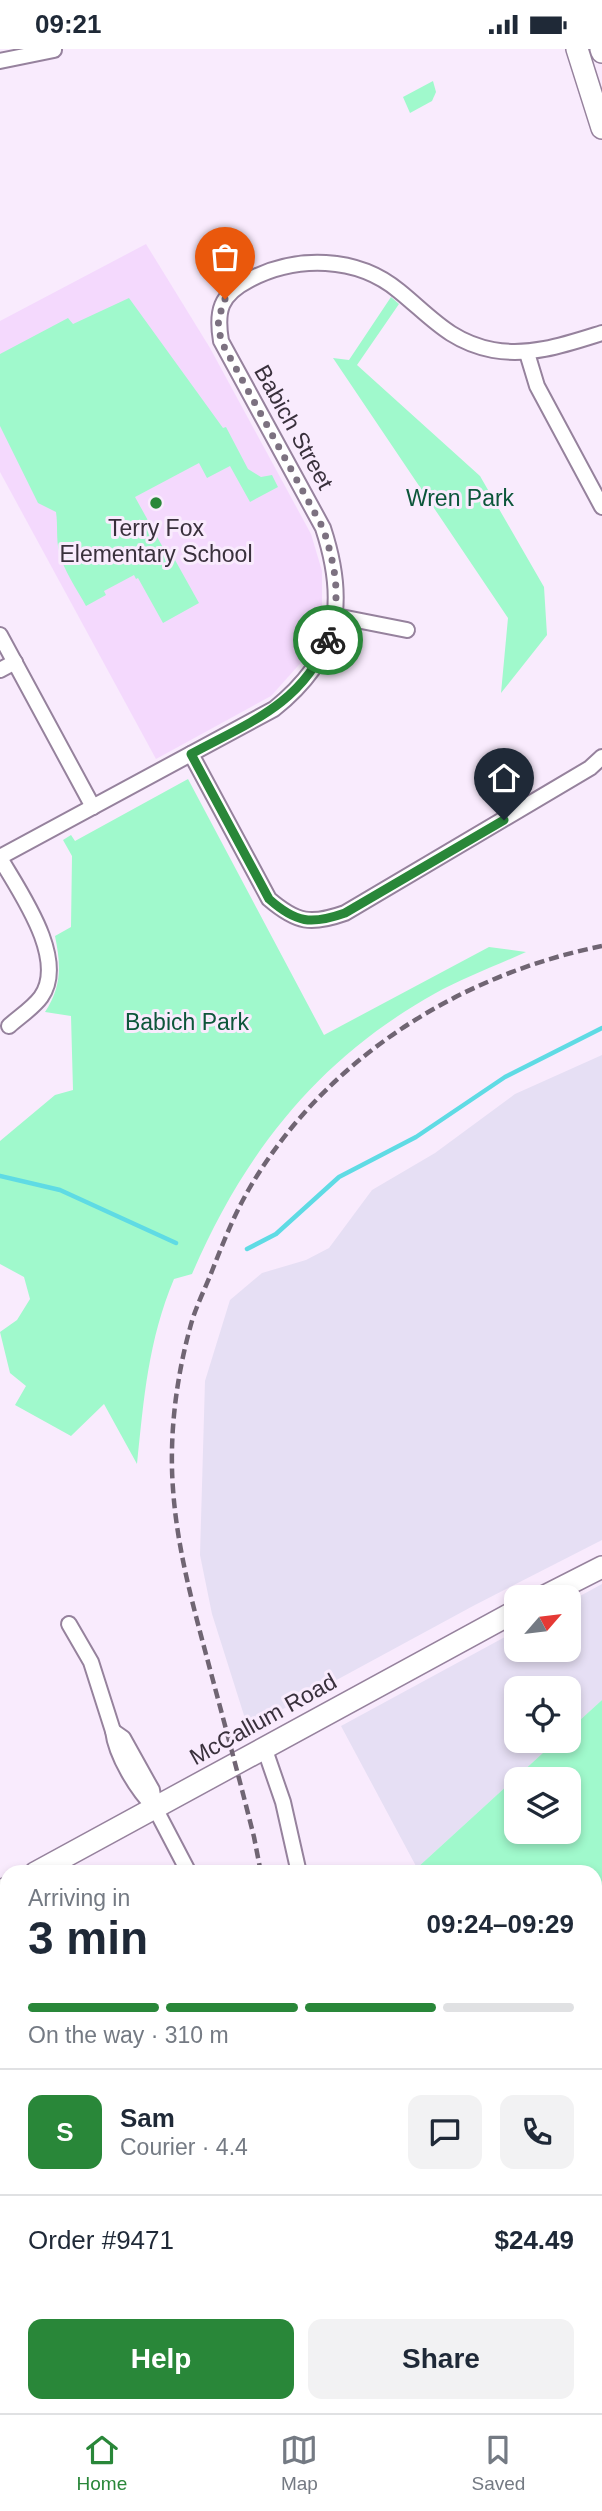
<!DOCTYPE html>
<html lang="en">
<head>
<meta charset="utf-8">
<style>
	:root { --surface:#fff; --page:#f2f2f3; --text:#1f2937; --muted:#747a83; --line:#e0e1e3; --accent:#298739 }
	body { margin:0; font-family:Arial,sans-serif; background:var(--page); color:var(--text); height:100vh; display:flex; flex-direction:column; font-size:26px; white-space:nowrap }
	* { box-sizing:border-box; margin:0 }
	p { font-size:23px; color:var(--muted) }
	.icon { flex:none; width:38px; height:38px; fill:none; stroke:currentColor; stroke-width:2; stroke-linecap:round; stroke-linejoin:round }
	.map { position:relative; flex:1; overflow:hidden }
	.details { position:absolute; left:0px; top:1816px; width:602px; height:548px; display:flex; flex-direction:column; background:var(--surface); border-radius:21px 21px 0 0; box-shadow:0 4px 10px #0003 }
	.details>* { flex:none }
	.needle { width:46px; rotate:62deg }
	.fabs { position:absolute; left:504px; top:1536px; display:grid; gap:14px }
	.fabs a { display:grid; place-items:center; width:77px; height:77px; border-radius:14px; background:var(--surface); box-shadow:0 4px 10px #0003; font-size:35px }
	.pin { position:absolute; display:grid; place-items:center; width:60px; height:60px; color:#fff; margin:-72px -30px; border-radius:50% 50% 50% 0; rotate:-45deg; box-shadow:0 0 7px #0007 }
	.pin .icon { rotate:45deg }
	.courier { position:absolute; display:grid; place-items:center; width:70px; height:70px; margin:-35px; border:5px solid #298739; border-radius:50%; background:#fff; color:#222; box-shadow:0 2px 9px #0007 }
	.summary em { font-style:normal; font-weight:600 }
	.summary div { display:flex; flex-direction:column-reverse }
	.summary { display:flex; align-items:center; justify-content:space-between; height:119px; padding:0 28px }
	h1 { font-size:46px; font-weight:600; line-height:52px }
	.bar { display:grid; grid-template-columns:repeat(4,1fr); gap:10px 7px; align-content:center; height:84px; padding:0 28px }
	.bar i { height:9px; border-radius:5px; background:var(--line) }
	.bar .active { background:var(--accent) }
	.bar p { grid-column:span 4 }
	.line { display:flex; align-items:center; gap:18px; padding:0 28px; border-top:2px solid var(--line) }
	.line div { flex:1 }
	.round { display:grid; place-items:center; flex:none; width:74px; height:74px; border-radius:14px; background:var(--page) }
	.primary-button { display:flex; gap:14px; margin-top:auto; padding:14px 28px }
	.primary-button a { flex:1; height:80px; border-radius:14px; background:var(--accent); color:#fff; font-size:28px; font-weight:600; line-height:80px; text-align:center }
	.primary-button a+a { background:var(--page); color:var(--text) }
	.status { display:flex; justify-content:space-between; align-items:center; height:49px; padding:0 35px; background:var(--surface); direction:ltr }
	.status svg { height:19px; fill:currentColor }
	.tab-bar { display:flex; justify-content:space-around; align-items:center; height:98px; border-top:2px solid var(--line); background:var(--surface); font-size:19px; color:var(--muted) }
	.tab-bar a { display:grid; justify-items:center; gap:4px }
	.tab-bar .active { color:var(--accent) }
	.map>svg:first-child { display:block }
	.industrial { fill:#e6dff4 }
	.built { fill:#f4d9fd }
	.green { fill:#a0f9cc; fill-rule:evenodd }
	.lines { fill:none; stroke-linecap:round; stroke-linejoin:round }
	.stream { stroke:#5fdbe4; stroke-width:4.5 }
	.street-casing { stroke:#96829d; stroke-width:18 }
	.secondary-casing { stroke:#96829d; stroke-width:24 }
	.street { stroke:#fff; stroke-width:14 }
	.secondary { stroke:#fff; stroke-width:21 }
	.rail { stroke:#706573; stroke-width:4.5; stroke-dasharray:10 5; stroke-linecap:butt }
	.done { stroke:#7c7180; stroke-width:7; stroke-dasharray:0 12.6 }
	.route { stroke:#298739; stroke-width:9 }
	.poi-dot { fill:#298739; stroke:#f9ebfd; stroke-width:2.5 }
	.labels { text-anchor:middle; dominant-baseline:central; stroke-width:6; stroke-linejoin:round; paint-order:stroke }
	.street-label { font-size:23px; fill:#39303c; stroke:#f9ebfd }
	.park-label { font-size:23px; fill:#0c563a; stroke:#f9ebfd }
	.poi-label { font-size:23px; fill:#39303c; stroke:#f9ebfd }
</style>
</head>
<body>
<div class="status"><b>09:21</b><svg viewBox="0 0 49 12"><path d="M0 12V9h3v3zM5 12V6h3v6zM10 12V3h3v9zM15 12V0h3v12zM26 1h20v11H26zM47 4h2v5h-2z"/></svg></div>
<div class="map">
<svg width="602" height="2364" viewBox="0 0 602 2364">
	<rect width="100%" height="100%" fill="#f9ebfd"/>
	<!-- industrial -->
	<g class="industrial">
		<polygon points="602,1006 602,1491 473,1557 248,1679 212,1565 200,1506 205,1332 230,1251 262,1224 306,1211 329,1199 372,1141 435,1104 515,1045"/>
		<polygon points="602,1535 602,1651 569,1681 569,1640 516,1640 516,1692 556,1692 417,1819 341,1677 516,1582 516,1601 569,1601 569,1553"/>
		<polygon points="595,2290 602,2301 602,2364 360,2364 360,2357 595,2357"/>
		<polygon points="188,2357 257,2357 260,2364 183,2364"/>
	</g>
	<!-- built -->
	<polygon class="built" points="146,195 210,299 311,485 322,522 322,565 306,608 271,647 156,710 0,423 0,272"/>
	<!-- green -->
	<g class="green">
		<polygon points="433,32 436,43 432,52 410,64 403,48"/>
		<polygon points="391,248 399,255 357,316 480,427 544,538 547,586 501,644 508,569 333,309 349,311"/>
		<path d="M129 249 223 379 226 378 248 420 261 428 272 426 278 438 250 453 230 417 207 429 199 414 135 448 166 504 170 502 199 554 163 574 138 529 136 530 134 526 104 542 106 546 86 557C77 540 63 521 59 502 56 490 58 476 56 463L38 454 0 377V305L68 269 73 275Z"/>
		<path d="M188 730 324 986 489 898 526 903C495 917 463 929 434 945 318 1010 244 1104 192 1225L174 1230C148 1292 144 1349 137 1415L104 1355 71 1387 15 1356 26 1337 10 1324 0 1283 17 1271 30 1250 24 1228 0 1215V1092L55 1046 73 1041 71 967 45 963C62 937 61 916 55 887L71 878 72 807 63 791 71 786 75 792Z"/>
		<path d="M602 1651V2301L595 2290V1824H420L417 1819 556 1692H569V1681ZM516 1731H569V1783H516Z"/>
	</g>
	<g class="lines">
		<!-- stream -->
		<g class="stream">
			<polyline points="0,1127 60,1141 176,1194"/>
			<polyline points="247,1200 276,1185 339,1128 416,1088 505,1028 602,979"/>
		</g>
		<defs>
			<g id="street">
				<polyline points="0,12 54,1"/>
				<polyline points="527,304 537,337 602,458"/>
				<polyline points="336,567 407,581"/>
				<polyline points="0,586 93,758"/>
				<polyline points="0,621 15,613"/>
				<path d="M191 705 269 850C297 874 311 876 345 864L590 719 602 708"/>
				<path d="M0 808 274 660C339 608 348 555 323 479L221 292C216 262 220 246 249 231 296 206 357 207 399 242 430 267 450 293 493 301 530 308 567 295 602 284"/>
				<path d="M0 809C19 842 68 910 41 948 33 959 19 968 9 977"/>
				<polyline points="69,1575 91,1613 113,1682"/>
				<polyline points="264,1698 283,1753 299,1824"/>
				<path d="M155 1759C137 1741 116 1707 113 1682L123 1689 152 1741 155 1759 189 1824"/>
				<polyline points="0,2168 7,2157"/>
				<polyline points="355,2357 355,2364"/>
			</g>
			<g id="secondary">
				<polyline points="577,0 602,79"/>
				<polyline points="601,0 602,3"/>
				<polyline points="541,1549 602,1518"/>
				<polyline points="35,1824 516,1562"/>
				<polyline points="0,1842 7,1839"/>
			</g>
		</defs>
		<!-- street casing -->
		<use href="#street" class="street-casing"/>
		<!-- secondary casing -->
		<use href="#secondary" class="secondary-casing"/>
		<!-- street -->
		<use href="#street" class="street"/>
		<!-- secondary -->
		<use href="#secondary" class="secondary"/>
		<!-- rail -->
		<g class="rail">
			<path d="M261 1824 254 1788C239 1728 223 1669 207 1609 192 1553 177 1498 173 1440 169 1387 176 1330 190 1279 195 1259 205 1240 212 1222 223 1194 234 1166 249 1140 324 1011 458 926 602 897"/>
			<polyline points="157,2364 162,2357"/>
		</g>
	</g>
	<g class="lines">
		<!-- done -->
		<path class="done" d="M225 250 218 271 221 292 323 479C336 519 342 550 328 591"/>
		<!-- route -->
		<path class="route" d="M328 591C302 655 248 674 191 705L269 850C296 874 311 876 345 864L504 771"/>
	</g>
	<!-- markers -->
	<circle class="poi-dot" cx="156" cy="454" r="7"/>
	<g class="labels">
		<!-- street labels -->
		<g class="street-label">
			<text transform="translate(294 378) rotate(61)">Babich Street</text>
			<text transform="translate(263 1670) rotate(-29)">McCallum Road</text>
		</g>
		<!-- park labels -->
		<g class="park-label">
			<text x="460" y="449">Wren Park</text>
			<text x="187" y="973">Babich Park</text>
		</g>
		<!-- poi labels -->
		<g class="poi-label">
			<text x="156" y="479">Terry Fox<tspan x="156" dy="26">Elementary School</tspan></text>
		</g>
	</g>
</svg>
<div class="fabs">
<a><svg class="needle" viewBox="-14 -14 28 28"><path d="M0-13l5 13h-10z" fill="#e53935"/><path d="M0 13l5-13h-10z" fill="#747a83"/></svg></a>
<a><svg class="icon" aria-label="locate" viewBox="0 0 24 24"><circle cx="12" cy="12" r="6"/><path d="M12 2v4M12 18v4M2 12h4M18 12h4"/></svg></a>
<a><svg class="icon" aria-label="layers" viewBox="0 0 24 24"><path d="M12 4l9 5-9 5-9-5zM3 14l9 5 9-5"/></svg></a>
</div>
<div class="pin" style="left:225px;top:250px;background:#ea580c"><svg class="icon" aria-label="bag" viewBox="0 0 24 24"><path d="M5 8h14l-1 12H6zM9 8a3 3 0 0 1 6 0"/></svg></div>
<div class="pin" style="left:504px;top:771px;background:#1f2937"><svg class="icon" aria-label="home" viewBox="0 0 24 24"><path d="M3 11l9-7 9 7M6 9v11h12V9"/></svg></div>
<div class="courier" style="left:328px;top:591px"><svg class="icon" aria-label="bike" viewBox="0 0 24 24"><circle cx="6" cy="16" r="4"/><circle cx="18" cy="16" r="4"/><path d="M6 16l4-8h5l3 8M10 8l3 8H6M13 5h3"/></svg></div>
<section class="details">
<div class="summary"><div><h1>3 min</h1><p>Arriving in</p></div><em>09:24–09:29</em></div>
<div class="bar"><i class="active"></i><i class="active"></i><i class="active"></i><i></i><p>On the way · 310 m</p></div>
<div class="line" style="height:126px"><b class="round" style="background:var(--accent);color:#fff">S</b><div><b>Sam</b><p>Courier · 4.4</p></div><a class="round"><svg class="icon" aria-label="chat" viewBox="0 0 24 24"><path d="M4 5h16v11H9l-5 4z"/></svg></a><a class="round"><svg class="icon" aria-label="phone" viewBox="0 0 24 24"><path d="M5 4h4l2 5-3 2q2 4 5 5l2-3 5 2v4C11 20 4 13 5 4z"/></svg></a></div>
<div class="line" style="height:91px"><div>Order #9471</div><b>$24.49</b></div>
<div class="primary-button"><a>Help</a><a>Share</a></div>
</section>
</div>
<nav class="tab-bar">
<a class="active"><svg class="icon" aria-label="home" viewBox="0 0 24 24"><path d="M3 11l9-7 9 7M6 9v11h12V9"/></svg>Home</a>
<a><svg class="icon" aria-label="map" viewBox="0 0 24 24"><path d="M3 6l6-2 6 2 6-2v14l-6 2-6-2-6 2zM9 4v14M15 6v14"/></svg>Map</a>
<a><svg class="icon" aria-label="saved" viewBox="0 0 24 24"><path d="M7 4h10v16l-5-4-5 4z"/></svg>Saved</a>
</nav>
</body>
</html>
